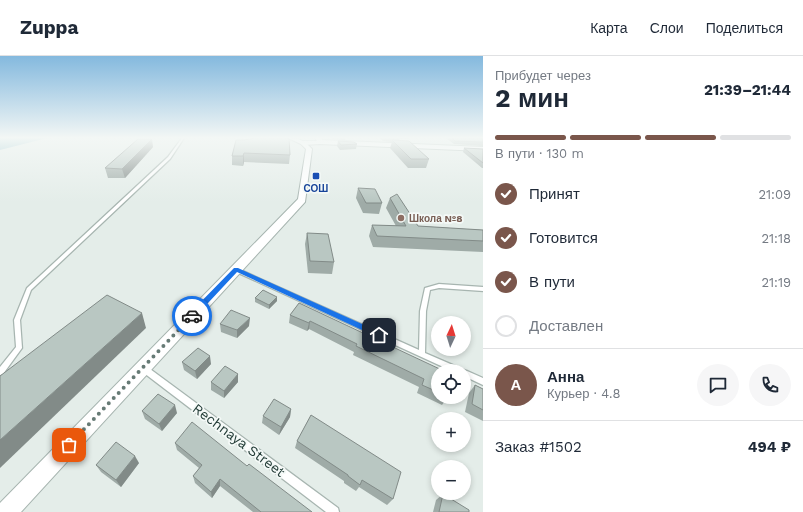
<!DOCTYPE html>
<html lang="ru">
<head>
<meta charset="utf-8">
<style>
	:root { --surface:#fff; --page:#f6f6f7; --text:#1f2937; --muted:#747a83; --line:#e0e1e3; --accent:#7a564b }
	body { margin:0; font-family:"Work Sans",sans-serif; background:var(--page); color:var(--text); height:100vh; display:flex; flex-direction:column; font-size:15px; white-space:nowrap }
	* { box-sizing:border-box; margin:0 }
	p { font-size:13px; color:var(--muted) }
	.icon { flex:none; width:22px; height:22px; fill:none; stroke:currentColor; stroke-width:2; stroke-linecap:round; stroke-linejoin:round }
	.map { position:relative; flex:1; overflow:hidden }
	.details { display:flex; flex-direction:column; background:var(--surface); width:320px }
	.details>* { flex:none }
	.needle { width:26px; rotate:4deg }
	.controls { position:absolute; left:431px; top:260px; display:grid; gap:8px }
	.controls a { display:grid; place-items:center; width:40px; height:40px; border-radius:50%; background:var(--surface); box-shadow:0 2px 6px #0003; font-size:20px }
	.pin { position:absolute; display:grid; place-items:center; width:34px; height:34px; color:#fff; margin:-17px; border-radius:8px; box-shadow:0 2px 6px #0006 }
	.courier { position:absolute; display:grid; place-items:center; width:40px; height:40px; margin:-20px; border:3px solid #1a73e8; border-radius:50%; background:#fff; color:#222; box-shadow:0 1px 5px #0007 }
	.summary em { font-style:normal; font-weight:700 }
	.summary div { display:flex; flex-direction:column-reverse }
	.summary { display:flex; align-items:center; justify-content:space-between; height:68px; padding:0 12px }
	h1 { font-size:26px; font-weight:700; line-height:30px }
	.bar { display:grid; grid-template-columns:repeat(4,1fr); gap:6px 4px; align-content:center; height:48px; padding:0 12px }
	.bar i { height:5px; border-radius:3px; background:var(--line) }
	.bar .active { background:var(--accent) }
	.bar p { grid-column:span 4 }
	.line { display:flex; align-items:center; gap:10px; padding:0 12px; border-top:1px solid var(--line) }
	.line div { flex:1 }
	.round { display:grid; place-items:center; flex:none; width:42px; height:42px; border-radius:21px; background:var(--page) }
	ol { padding:0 12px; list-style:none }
	li { display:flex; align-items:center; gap:12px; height:44px }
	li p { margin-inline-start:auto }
	li .icon { padding:4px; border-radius:50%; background:var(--accent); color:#fff; stroke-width:4 }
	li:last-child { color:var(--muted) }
	li i { width:22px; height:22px; border:2px solid var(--line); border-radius:50% }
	header { display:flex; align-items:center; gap:24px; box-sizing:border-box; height:56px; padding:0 20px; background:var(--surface); border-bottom:1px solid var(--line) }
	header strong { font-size:19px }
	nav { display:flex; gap:22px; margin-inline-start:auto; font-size:14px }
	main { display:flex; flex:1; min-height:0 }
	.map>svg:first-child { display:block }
	.water { fill:#8fc0ce }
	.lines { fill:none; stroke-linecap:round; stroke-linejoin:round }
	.service-casing { stroke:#a7b5b0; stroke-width:2.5 }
	.minor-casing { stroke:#a7b5b0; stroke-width:2 }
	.tertiary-casing { stroke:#a7b5b0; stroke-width:2 }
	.service { fill:#fff; fill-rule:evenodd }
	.minor { fill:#fff; fill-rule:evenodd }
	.tertiary { fill:#fff; fill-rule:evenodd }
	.wall { fill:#9faba7 }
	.shaded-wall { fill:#828b88 }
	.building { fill:#b9c7c2; stroke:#828b88 }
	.route { fill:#1a73e8 }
	.done { stroke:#677b76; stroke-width:4; stroke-dasharray:0 7.2 }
	.transit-dot { fill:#1a4fb4; stroke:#f4f9f7; stroke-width:1.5 }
	.education-dot { fill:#8d6e63; stroke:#f4f9f7; stroke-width:1.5 }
	.labels { text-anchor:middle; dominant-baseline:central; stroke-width:3.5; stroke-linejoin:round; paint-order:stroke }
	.far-transit-label { font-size:10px; font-weight:bold; fill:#164399; stroke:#f4f9f7 }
	.far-education-label { font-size:10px; font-weight:bold; fill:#785e54; stroke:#f4f9f7; text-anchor:start }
	.near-street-label { font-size:14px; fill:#243d38; stroke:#f4f9f7 }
</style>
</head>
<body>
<header>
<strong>Zuppa</strong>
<nav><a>Карта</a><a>Слои</a><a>Поделиться</a></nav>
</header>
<main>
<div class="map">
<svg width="483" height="456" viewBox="0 0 483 456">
	<rect width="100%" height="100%" fill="#e4ede9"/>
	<!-- water -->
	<polygon class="water" points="0,82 47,82 0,94"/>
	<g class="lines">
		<defs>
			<g id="service">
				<polygon points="182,82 184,82 170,103 31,234 20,264 22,292 3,318 0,319 0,311 16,291 14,264 27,232 168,101"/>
				<polygon points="236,212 419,294 420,255 425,232 439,228 483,231 483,235 439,232 430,234 426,255 425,297 462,313 462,314 464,314 467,315 483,322 483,329 464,320 464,315 452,315 234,215 233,214"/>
				<polygon points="143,309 146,310 338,452 339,456 326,456 140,314 139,312 140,310"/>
			</g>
			<polygon id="minor" points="315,82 321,82 322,84 483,91 483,95 320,88 303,89 300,87 303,85 317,85"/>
			<path id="tertiary" d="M288 82C299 82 305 85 312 93L305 146 21 456H0V447L298 143 306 93 301 88Z"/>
		</defs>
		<!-- service casing -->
		<use href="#service" class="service-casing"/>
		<!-- minor casing -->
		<use href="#minor" class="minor-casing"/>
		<!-- tertiary casing -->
		<use href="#tertiary" class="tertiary-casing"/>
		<!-- service -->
		<use href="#service" class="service"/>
		<!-- minor -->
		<use href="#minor" class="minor"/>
		<!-- tertiary -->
		<use href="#tertiary" class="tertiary"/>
	</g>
	<!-- wall -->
	<g class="wall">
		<polygon points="332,82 345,82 345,84 333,83"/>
		<polygon points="380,82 408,82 408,83 399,83 398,85 429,103 426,112 408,112 390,92 392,86 383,85"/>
		<polygon points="446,82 483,82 483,90 454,88"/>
		<polygon points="244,84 290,99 289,108 244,106 243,110 232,109 232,100"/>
		<polygon points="338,85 357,88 356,93 340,94 337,90"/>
		<polygon points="153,91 125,122 108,122 105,112"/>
		<polygon points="464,92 483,93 483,112 482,112 463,96"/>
		<polygon points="358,132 382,147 379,158 363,157 356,142"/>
		<polygon points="390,142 418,170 483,174 483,196 373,191 369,180 372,169 396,170 386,152"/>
		<polygon points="307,177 334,206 332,218 308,217 305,188"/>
		<polygon points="255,242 277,245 269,253 255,246"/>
		<polygon points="299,247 438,315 438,341 448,341 442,349 417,337 419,331 353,299 354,296 309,273 307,275 289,267 290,259"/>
		<polygon points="220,268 249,270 237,282 221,276"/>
		<polygon points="182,306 211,308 197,323 184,314"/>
		<polygon points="238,318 238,326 224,342 211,334 211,326"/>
		<polygon points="475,329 483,333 483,365 465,356 469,337"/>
		<polygon points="291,353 290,361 279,379 262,367 263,360"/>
		<polygon points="142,355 177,357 162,375 145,363"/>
		<polygon points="311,359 393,443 387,449 359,431 356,435 344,427 344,425 295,392 297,385"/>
		<polygon points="175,387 247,410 312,456 253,456 220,430 212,442 195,427 193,420 199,412 177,394"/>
		<polygon points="139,407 121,431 101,416 96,409"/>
		<polygon points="443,438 469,456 433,456 436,444"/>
	</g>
	<!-- shaded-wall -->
	<g class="shaded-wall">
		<polygon points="152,83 153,91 125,122 122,113"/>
		<polygon points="244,97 244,106 243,110 243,100"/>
		<polygon points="277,241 277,245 269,253 269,249"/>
		<polygon points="142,257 146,272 0,412 0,384"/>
		<polygon points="250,262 249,270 237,282 237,274"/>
		<polygon points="310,265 309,273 307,275 309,267"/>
		<polygon points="210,300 211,308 197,323 195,315"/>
		<polygon points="238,318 238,326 224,342 224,335"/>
		<polygon points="175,349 177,357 162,375 159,368"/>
		<polygon points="291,353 290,361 279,379 281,371"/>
		<polygon points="135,400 139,407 121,431 116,424"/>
		<polygon points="220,423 220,430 212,442 211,436"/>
	</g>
	<!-- building -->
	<g class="building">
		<polygon points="255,82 289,82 290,99 244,97 243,100 232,100 236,84 244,84"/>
		<polygon points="452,82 483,82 483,86 455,85"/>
		<polygon points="138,83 152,83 122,113 105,112"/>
		<polygon points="392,84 409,85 429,103 411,103"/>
		<polygon points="338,85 354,86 357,88 341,89"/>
		<polygon points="464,92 483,93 483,107"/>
		<polygon points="358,132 375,133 382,147 366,147"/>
		<polygon points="397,138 418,170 483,174 483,185 377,180 372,169 406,170 390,142"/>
		<polygon points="307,177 328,178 334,206 310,205"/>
		<polygon points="263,234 277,241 269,249 255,242"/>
		<polygon points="107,239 142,257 0,384 0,320"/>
		<polygon points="299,247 444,315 438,315 438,336 422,329 424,323 356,290 357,288 310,265 309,267 290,259"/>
		<polygon points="231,254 250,262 237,274 220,268"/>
		<polygon points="198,292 210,300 195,315 182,306"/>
		<polygon points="225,310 238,318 224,335 211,326"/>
		<polygon points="475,329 483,333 483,354 472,348"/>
		<polygon points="158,338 175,349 159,368 142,355"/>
		<polygon points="274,343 291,353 281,371 263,360"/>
		<polygon points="311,359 401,416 393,443 362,424 360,429 348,420 348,419 297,385"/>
		<polygon points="192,366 247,410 249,408 312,456 261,456 220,423 211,436 193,420 202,409 175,387"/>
		<polygon points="116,386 135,400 116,424 96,409"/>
		<polygon points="443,438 469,454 469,456 439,456"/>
	</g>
	<!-- sky -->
	<linearGradient id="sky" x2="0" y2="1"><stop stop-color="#84b9de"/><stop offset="0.56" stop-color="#f3f7f5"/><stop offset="1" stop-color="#f3f7f5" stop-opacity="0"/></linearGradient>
	<rect width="483" height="146" fill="url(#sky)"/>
	<!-- route -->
	<polygon class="route" points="234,212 238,212 382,277 383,279 382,281 377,281 237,216 194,262 189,262 189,258"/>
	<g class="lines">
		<!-- done -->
		<polyline class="done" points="69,389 192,260"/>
	</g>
	<!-- markers -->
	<rect class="transit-dot" x="312" y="116" width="8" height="8" rx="2"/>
	<circle class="education-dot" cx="401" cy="162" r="4"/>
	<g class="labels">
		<!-- far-transit labels -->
		<g class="far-transit-label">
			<text x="316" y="132">СОШ</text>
		</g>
		<!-- far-education labels -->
		<g class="far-education-label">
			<text x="409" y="162">Школа №8</text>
		</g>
		<!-- near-street labels -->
		<g class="near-street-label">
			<text transform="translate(239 384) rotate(37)">Rechnaya Street</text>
		</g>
	</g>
</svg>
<div class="controls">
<a><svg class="needle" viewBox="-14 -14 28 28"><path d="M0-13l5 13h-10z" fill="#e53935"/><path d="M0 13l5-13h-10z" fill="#747a83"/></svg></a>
<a><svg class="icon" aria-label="locate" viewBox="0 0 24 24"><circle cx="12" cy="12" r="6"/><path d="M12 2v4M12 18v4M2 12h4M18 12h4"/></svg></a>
<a>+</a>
<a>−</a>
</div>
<div class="pin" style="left:69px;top:389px;background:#ea580c"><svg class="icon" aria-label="bag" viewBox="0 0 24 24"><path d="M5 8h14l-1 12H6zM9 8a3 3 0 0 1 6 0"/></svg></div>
<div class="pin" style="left:379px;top:279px;background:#1f2937"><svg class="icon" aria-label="home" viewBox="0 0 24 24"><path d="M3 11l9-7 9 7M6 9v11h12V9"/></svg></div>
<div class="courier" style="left:192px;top:260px"><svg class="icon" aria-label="car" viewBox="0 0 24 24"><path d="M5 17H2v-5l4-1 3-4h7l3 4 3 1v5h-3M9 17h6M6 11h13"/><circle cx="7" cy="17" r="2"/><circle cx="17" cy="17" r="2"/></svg></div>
</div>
<section class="details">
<div class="summary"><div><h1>2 мин</h1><p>Прибудет через</p></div><em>21:39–21:44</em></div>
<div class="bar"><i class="active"></i><i class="active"></i><i class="active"></i><i></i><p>В пути · 130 m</p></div>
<ol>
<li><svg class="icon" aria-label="check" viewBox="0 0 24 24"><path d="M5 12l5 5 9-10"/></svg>Принят<p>21:09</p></li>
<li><svg class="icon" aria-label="check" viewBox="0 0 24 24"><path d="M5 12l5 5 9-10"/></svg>Готовится<p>21:18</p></li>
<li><svg class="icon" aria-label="check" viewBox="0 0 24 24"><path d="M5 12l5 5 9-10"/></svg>В пути<p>21:19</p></li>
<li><i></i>Доставлен</li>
</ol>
<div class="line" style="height:72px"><b class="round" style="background:var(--accent);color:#fff">А</b><div><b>Анна</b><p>Курьер · 4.8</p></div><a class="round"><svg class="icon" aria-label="chat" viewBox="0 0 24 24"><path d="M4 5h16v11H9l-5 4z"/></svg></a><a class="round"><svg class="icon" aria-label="phone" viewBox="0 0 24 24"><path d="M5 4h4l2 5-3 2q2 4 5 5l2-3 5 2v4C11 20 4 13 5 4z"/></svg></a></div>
<div class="line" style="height:52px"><div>Заказ #1502</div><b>494 ₽</b></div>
</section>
</main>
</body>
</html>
